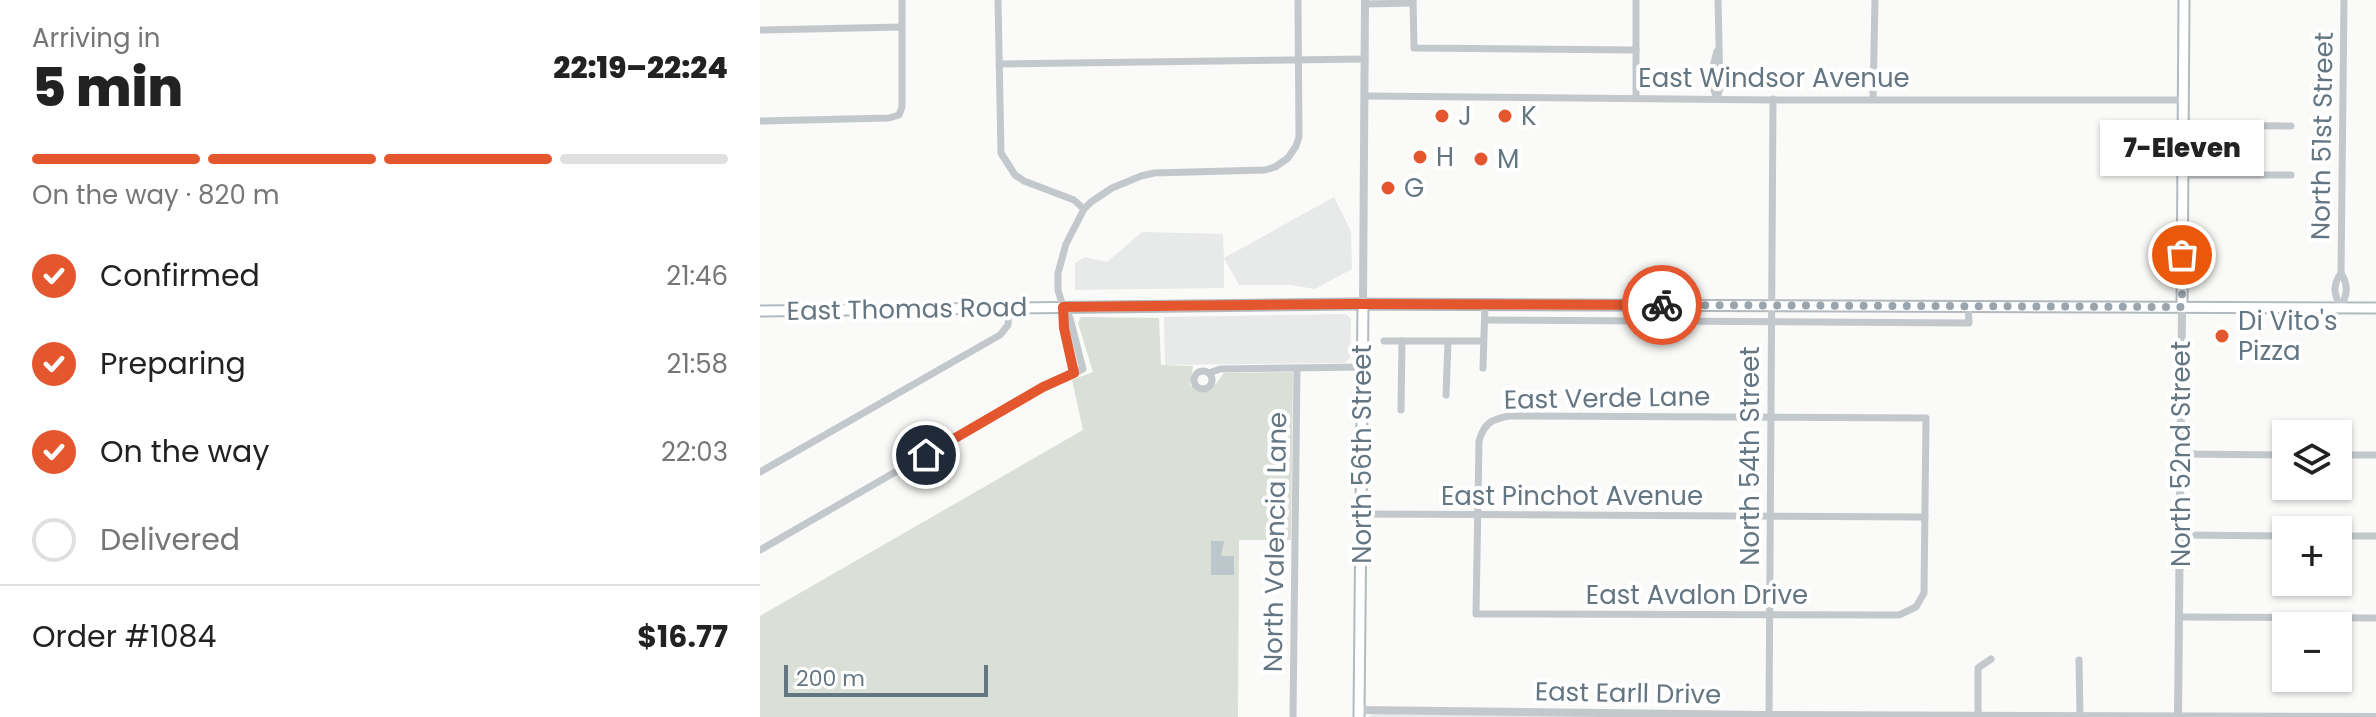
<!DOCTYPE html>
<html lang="en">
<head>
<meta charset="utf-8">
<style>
	:root { --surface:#fff; --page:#f6f6f6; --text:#222; --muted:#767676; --line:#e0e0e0; --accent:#e4572e }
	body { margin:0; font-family:Poppins,sans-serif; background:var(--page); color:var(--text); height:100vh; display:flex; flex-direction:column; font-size:30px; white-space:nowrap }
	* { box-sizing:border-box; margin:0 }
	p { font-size:26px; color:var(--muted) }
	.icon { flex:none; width:44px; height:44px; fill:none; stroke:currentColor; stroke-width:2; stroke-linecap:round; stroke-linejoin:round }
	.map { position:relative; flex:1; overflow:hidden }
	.details { display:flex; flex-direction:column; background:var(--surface); width:760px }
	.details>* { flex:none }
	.fabs { position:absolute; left:1512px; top:420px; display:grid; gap:16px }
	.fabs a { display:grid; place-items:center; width:80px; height:80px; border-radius:0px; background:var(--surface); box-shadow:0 2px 6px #0004; font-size:40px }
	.scale { position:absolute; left:24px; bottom:20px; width:204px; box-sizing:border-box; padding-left:8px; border:4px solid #657683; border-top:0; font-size:22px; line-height:28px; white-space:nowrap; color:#657683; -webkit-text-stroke:6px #fff; paint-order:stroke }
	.pin { position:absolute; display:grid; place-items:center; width:68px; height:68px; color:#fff; margin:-34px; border:4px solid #fff; border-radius:50%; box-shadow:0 2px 8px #0007 }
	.courier { position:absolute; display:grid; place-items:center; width:80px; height:80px; margin:-40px; border:6px solid #e4572e; border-radius:50%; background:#fff; color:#222; box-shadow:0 2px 10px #0007 }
	.bubble { position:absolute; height:56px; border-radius:0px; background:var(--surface); box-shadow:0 2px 6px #0004; font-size:26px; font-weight:800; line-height:56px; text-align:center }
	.summary em { font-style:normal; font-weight:800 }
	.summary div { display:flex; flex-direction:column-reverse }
	.summary { display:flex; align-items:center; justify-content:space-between; height:136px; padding:0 32px }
	h1 { font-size:52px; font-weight:800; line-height:60px }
	.bar { display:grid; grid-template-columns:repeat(4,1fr); gap:12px 8px; align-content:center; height:96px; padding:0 32px }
	.bar i { height:10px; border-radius:6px; background:var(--line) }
	.bar .current { background:var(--accent) }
	.bar p { grid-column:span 4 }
	.line { display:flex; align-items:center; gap:20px; padding:0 32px; border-top:2px solid var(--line) }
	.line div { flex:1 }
	ol { padding:0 32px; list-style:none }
	li { display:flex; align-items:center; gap:24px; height:88px }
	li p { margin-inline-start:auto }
	li .icon { padding:8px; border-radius:50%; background:var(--accent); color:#fff; stroke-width:4 }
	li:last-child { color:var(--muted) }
	li i { width:44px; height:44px; border:4px solid var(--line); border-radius:50% }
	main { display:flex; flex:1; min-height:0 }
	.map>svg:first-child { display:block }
	.built { fill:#e8e9e9 }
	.green { fill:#dadfd7 }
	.water { fill:#bbc7cb }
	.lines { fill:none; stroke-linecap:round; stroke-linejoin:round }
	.secondary-casing { stroke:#b3babf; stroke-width:13 }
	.minor { stroke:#c3c8cc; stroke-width:7 }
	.tertiary { stroke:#c3c8cc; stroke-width:8 }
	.secondary { stroke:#fff; stroke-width:9 }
	.done { stroke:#99a4ac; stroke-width:8; stroke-dasharray:0 14.4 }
	.route { stroke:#e4572e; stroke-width:10 }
	.poi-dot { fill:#e4572e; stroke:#fff; stroke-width:3 }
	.labels { text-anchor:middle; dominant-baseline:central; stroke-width:8; stroke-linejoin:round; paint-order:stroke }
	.street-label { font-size:26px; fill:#657683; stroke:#fff }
	.poi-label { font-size:26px; fill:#657683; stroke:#fff; text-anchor:start }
</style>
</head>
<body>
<main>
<section class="details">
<div class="summary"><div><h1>5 min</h1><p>Arriving in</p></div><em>22:19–22:24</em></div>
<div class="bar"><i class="current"></i><i class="current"></i><i class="current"></i><i></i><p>On the way · 820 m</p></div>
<ol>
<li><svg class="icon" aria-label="check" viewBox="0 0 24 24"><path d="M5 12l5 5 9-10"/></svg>Confirmed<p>21:46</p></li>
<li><svg class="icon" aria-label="check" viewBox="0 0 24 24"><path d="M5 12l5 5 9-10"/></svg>Preparing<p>21:58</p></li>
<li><svg class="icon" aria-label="check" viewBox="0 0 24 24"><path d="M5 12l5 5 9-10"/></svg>On the way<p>22:03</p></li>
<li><i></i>Delivered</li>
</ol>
<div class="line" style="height:104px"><div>Order #1084</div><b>$16.77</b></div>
</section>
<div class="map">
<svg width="1616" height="717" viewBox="0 0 1616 717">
	<rect width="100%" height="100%" fill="#fafaf8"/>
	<!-- built -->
	<g class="built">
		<polygon points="574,197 591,231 592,269 555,289 530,285 479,285 464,258 464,288 315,290 315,263 325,257 347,262 382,232 463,234 464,258"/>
		<polygon points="586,314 591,319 590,358 585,363 405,365 404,317"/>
		<polygon points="613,714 997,716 1000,717 609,717"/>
	</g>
	<!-- green -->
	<polygon class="green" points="321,317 399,318 401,365 433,366 430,386 456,384 464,373 533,372 531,540 479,540 478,717 0,717 0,616 323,430 312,380 333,372 318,323"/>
	<!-- water -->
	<polygon class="water" points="451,541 464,541 461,556 474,556 474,575 451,575"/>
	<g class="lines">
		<defs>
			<g id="secondary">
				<polyline points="1422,307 1424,0"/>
				<polyline points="0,311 590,304 1616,308"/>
				<polyline points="599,717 603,304"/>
			</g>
		</defs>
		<!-- secondary casing -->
		<use href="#secondary" class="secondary-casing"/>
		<!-- minor -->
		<g class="minor">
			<polyline points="238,0 241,153 255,175 264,181 314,200 324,209"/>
			<polyline points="653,0 654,48 876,50"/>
			<polyline points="605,4 653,3"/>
			<polyline points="0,30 142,27"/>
			<polyline points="239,64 605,59"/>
			<polyline points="606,96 1011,100 1423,100"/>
			<polyline points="956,96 950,78 957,51"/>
			<polyline points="876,97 876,0"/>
			<polyline points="957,98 960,88 958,0"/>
			<polyline points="1113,99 1115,0"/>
			<polyline points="0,121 129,118 139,115 142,107 142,0"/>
			<polyline points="1423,125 1531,126"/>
			<polyline points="1423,175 1531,175"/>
			<path d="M1581 273C1589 286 1587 294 1581 308"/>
			<path d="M1581 308C1574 294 1572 286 1581 273L1584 0"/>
			<polyline points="725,320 1209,323 1208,306"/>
			<polyline points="624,341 723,341"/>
			<polyline points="723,368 725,304"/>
			<circle cx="443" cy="380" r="9"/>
			<polyline points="314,373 304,328 303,307 298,290 298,273 306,244 324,209 331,202 352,188 381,176 394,173 505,170 515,167 528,158 536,146 539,137 538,0"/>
			<polyline points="449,373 460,369 603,367"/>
			<polyline points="686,395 688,341"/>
			<polyline points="641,410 642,341"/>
			<path d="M749 416 1166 418 1164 593 1156 607 1139 615 716 614 719 441C724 423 732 419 749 416Z"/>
			<polyline points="1422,454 1526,455"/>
			<polyline points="1578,455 1616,455"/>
			<polyline points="0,472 240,335 248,325 249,308"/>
			<polyline points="603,514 1165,517"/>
			<polyline points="1420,535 1526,536"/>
			<polyline points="1578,536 1616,536"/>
			<polyline points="0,550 283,387 323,369 310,318 304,309"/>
			<polyline points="1419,617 1616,618"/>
			<polyline points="1319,660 1320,716"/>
			<polyline points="1218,716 1218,668 1231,659"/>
			<polyline points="533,717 537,368"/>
			<polyline points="1009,717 1013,99"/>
		</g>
		<!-- tertiary -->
		<g class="tertiary">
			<polyline points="603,304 605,0"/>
			<polyline points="600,710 1002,715 1616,717"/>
			<polyline points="1418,717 1422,307"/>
		</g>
		<!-- secondary -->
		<use href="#secondary" class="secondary"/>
	</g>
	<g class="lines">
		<!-- done -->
		<polyline class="done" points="902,305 1422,307 1422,255"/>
		<!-- route -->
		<polyline class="route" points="166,455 283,387 314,373 304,328 303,307 590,304 902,305"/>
	</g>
	<!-- markers -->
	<g class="poi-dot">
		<circle cx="682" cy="116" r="8"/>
		<circle cx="745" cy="116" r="8"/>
		<circle cx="660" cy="157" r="8"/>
		<circle cx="721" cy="159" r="8"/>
		<circle cx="628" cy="188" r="8"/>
		<circle cx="1462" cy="336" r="8"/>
	</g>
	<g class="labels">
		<!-- street labels -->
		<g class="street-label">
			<text x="1014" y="78">East Windsor Avenue</text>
			<text transform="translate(1562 136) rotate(-89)">North 51st Street</text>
			<text transform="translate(147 309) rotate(-1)">East Thomas Road</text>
			<text transform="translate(847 398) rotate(-1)">East Verde Lane</text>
			<text transform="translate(602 454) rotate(-90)">North 56th Street</text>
			<text transform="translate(1421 454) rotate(-90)">North 52nd Street</text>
			<text transform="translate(990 456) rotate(-90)">North 54th Street</text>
			<text x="812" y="496">East Pinchot Avenue</text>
			<text transform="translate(515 542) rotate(-89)">North Valencia Lane</text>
			<text x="937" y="595">East Avalon Drive</text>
			<text transform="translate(868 693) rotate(1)">East Earll Drive</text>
		</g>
		<!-- poi labels -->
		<g class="poi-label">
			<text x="698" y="116">J</text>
			<text x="761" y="116">K</text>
			<text x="676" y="157">H</text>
			<text x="737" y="159">M</text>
			<text x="644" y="188">G</text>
			<text x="1478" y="321">Di Vito's<tspan x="1478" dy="30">Pizza</tspan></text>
		</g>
	</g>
</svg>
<div class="fabs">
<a><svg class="icon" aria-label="layers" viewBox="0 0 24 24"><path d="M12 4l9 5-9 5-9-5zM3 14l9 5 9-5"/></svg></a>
<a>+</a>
<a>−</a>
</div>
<div class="scale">200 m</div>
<div class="pin" style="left:1422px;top:255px;background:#ea580c"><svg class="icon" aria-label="bag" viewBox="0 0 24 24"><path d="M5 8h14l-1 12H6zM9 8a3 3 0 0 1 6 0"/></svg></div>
<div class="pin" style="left:166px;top:455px;background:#1f2937"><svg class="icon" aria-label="home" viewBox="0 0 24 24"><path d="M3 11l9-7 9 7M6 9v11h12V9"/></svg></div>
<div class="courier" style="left:902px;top:305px"><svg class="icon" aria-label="bike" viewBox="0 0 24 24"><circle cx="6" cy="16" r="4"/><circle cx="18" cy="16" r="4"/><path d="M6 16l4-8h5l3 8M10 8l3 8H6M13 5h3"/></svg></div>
<div class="bubble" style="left:1340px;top:120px;width:164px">7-Eleven</div>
</div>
</main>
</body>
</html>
